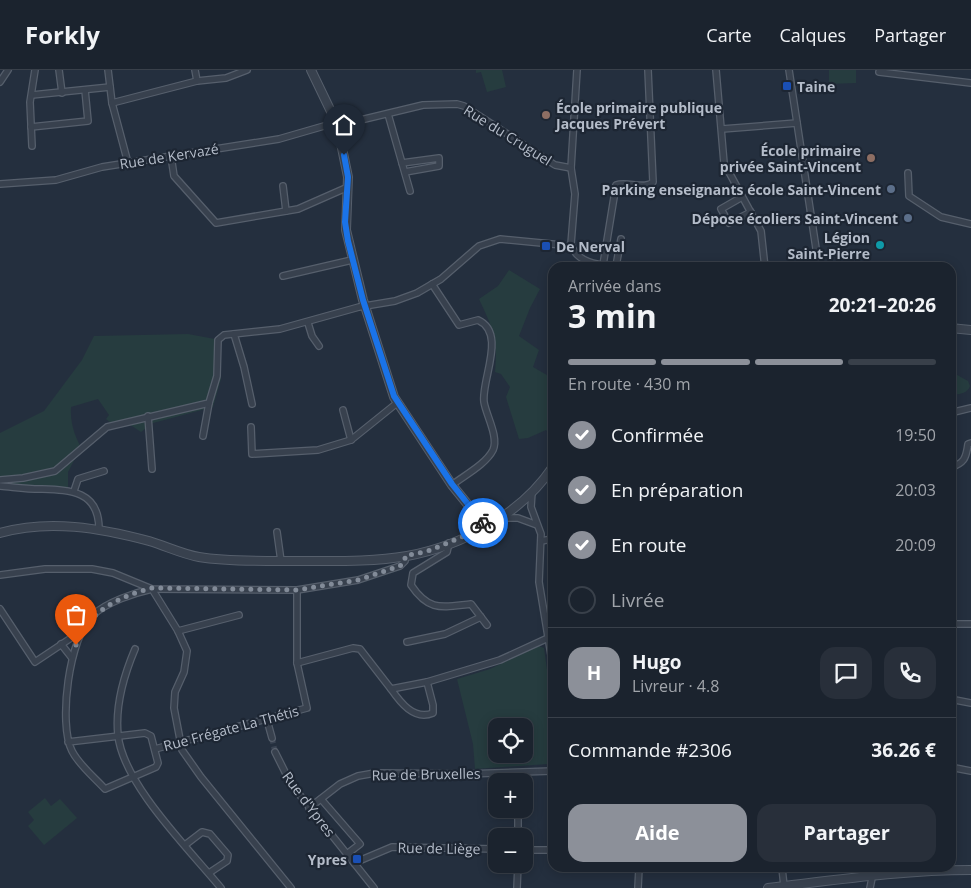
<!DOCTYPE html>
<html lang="fr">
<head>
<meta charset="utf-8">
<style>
	:root { --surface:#1b232e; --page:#282f3a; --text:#f1f3f6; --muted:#a0a4aa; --line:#39404a; --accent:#8c9099 }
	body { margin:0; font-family:"Open Sans",sans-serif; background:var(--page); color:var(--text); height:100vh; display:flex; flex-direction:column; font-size:19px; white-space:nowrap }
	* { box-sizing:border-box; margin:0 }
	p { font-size:16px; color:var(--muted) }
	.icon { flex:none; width:28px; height:28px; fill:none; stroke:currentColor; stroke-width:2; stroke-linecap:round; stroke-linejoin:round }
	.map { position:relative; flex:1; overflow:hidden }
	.side { position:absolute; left:548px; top:192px; width:408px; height:610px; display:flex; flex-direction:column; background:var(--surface); border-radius:15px; box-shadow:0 2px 12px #0003,0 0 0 1px var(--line) }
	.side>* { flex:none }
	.buttons { position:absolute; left:488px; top:648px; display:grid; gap:10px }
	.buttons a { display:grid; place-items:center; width:45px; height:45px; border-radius:10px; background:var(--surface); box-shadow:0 2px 12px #0003,0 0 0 1px var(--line); font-size:25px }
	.pin { position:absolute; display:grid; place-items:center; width:42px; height:42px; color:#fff; margin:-51px -21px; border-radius:50% 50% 50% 0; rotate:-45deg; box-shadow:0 0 5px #0007 }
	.pin .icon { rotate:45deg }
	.courier { position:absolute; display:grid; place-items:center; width:50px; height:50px; margin:-25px; border:4px solid #1a73e8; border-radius:50%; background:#fff; color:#222; box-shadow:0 1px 6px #0007 }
	.overview em { font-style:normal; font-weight:700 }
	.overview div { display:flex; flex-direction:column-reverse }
	.overview { display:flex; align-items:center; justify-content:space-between; height:85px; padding:0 20px }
	h1 { font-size:32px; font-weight:700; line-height:38px }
	.bar { display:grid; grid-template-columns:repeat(4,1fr); gap:8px 5px; align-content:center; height:60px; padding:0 20px }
	.bar i { height:6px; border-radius:4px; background:var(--line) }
	.bar .selected { background:var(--accent) }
	.bar p { grid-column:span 4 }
	.line { display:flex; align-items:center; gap:12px; padding:0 20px; border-top:1px solid var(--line) }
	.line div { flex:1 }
	.round { display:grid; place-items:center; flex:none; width:52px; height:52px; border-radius:15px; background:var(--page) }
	ol { padding:0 20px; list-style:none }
	li { display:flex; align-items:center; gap:15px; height:55px }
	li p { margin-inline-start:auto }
	li .icon { padding:5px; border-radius:50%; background:var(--accent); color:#fff; stroke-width:4 }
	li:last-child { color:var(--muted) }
	li i { width:28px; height:28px; border:2px solid var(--line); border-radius:50% }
	.button { display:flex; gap:10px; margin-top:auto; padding:10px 20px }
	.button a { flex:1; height:58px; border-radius:15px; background:var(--accent); color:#fff; font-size:20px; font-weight:700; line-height:58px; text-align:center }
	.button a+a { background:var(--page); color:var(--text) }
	header { display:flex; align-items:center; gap:30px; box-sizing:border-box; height:70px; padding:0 25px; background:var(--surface); border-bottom:1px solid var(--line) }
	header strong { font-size:24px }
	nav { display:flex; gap:28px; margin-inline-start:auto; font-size:18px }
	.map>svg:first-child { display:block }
	.green { fill:#263c3f; fill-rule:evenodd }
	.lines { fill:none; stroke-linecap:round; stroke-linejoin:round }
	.minor-tunnel { stroke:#3a4453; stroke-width:5.5; stroke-dasharray:5.5 3; stroke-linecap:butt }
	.minor-casing { stroke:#565f6c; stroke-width:8 }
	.tertiary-casing { stroke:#565f6c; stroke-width:10 }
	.minor { stroke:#38414e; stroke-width:5.5 }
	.tertiary { stroke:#38414e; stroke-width:8 }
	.done { stroke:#828b98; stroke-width:5; stroke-dasharray:0 9 }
	.route { stroke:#1a73e8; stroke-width:6 }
	.transit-dot { fill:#1a4fb4; stroke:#1d2633; stroke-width:2 }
	.education-dot { fill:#8d6e63; stroke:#1d2633; stroke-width:2 }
	.service-dot { fill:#5c6f8a; stroke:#1d2633; stroke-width:2 }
	.culture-dot { fill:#0f9aa8; stroke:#1d2633; stroke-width:2 }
	.labels { text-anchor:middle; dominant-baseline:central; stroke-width:4.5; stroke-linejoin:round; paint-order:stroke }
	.poi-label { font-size:14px; font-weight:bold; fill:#b4bcc9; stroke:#1d2633; text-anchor:end }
	.street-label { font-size:14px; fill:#b4bcc9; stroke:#1d2633 }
</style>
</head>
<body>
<header>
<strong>Forkly</strong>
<nav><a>Carte</a><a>Calques</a><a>Partager</a></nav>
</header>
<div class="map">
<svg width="971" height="818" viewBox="0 0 971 818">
	<rect width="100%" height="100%" fill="#242f3e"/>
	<!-- green -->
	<g class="green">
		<polygon points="476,0 502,0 506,17 487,22 481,2 476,3"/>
		<polygon points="829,0 856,0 856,13 829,14"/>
		<path d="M509 200 540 219 530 238 519 266 539 280 533 297 552 308V367L546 360 528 368 519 369 506 327 510 317 501 304 495 302C498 269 493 259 479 229L498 216Z"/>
		<path d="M188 264 215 269 221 309 213 337 153 353 141 362 129 354 117 358 106 349 109 345 98 329 71 337C70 351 74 365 81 377L68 402V422L0 419V363L44 341 82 290 94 266Z"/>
		<path d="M950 301 968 311 970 316C967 324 958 325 950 324Z"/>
		<path d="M539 576 544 578 552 635V691L548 694 475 699 473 674 457 609 490 599ZM496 656H524V684H496Z"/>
		<polygon points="45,728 51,736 60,729 77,748 44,775 28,756 34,750 28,742"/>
	</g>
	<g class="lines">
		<!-- minor-tunnel -->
		<polyline class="minor-tunnel" points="272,668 275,682"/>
		<defs>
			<g id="minor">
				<polyline points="59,0 62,23"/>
				<polyline points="108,0 112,33 128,93"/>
				<polyline points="195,0 197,11"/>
				<path d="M577 0 571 98 575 124 571 174C577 196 606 195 625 198"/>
				<polyline points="716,0 724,93 761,161 765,198"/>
				<polyline points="789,0 819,198"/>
				<polyline points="879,2 971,13"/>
				<polyline points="0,12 8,0"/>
				<polyline points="32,25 110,17"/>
				<polyline points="112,33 197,11 226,8 247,0"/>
				<polyline points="388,44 410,121"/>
				<polyline points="31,57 88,51 85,20"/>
				<polyline points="722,59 797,53"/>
				<polyline points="32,76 30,32 35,0"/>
				<polyline points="171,86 174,106 216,153 298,139 348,117"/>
				<polyline points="402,93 439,88 439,96 405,102"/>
				<polyline points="908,103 909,126 941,147 971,154"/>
				<polyline points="0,114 56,110 102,97 279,69 331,54 344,54 423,35 457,34 464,36 555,95 571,98"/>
				<polyline points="283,116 286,141"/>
				<polyline points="742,127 721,139 729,153 751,142"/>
				<path d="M603 195 616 115C627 111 645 120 653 112L648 0"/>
				<polyline points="616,196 621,169"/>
				<polyline points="283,206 352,190"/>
				<path d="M432 214 459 255 478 250C507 263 481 310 484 332 486 345 499 367 493 380 486 394 465 405 452 415"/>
				<polyline points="308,253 312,266 319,276"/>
				<polyline points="234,264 244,297 252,334"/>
				<polyline points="343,340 351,370"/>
				<polyline points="950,343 971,338"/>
				<polyline points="148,346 152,399"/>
				<polyline points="251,357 252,384 318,380 351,370 397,333"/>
				<polyline points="203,366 209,333"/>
				<path d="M950 398C964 393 966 389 968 374L971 373"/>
				<polyline points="0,410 23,408 55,401 107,357 209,333 217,306 218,270 224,265 280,259 359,237 395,231 417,223 441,209 479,176 500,169 562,175 573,180"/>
				<path d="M0 416C13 417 26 419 40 419 69 420 99 420 99 459"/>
				<polyline points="74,421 78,409 104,401"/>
				<polyline points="532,422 531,437 541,464 539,512 552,591"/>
				<polyline points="502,448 518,448 537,455"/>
				<polyline points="277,462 281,491"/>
				<polyline points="541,471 552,469"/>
				<path d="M449 473 447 482 413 503 411 515C429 542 442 537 471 534L487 555"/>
				<polyline points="0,505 45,499 92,499 113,503 152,519 297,520 358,510 400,496 405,491 405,486"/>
				<polyline points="0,539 35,592 80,562"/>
				<polyline points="950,554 971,554"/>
				<polyline points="178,561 239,545"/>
				<polyline points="407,572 445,564 481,547"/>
				<polyline points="61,574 72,588"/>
				<path d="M135 579C124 605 115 636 118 665 123 714 189 779 221 818"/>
				<polyline points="297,593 353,578 360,579 391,619 427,612 500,590 548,568"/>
				<path d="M391 619C400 632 414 651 433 643V635L427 612"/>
				<polyline points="950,629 971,633"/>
				<polyline points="267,650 272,668"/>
				<path d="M68 672 145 663 151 666 158 693 156 697 105 719C94 707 79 695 72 681 58 654 69 566 93 545 107 532 134 523 152 519L178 561 187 581 184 602 175 622 174 638 182 680 201 707 291 818"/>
				<polyline points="155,679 307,638 297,593 297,520"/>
				<polyline points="275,682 291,714 374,818"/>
				<polyline points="950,697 971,701"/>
				<polyline points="517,703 518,711"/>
				<polyline points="321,729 360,774 347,784"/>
				<polyline points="309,738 340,714 358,706 375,703 465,704 552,701"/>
				<polyline points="518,739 518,766"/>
				<polyline points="185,775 202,762 210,764 228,785 227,791 209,803"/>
				<polyline points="524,780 552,780"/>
				<polyline points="354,793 392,777 496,779"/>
				<polyline points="782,798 784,816"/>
				<polyline points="517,818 518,794"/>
				<polyline points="638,818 639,798"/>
				<polyline points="870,818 874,798"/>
			</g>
			<g id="tertiary">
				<polyline points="311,0 337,54 348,107 346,160 363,230 394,327 452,415 486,457"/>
				<polyline points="950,258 971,260"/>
				<path d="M0 463C49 449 100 458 149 471 166 476 182 484 199 487 229 492 271 491 302 491 336 491 373 492 407 486 462 476 521 444 552 398"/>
				<path d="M768 818C836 810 903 800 971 800"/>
			</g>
		</defs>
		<!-- minor casing -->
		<use href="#minor" class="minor-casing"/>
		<!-- tertiary casing -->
		<use href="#tertiary" class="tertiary-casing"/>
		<!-- minor -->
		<use href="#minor" class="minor"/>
		<!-- tertiary -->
		<use href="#tertiary" class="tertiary"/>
	</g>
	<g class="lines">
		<!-- done -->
		<path class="done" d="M76 575C87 542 120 526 152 518L297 520 358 510 400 496 405 491V486L428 481 486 457 483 453"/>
		<!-- route -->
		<polyline class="route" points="344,85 348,107 345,152 348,171 363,230 394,326 452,414 483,453"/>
	</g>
	<!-- markers -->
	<g class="transit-dot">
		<rect x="782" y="11" width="10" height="10" rx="2.5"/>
		<rect x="541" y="171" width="10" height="10" rx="2.5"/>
		<rect x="352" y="784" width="10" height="10" rx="2.5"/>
	</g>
	<g class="education-dot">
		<circle cx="546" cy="45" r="5"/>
		<circle cx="871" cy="88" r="5"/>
	</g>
	<g class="service-dot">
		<circle cx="891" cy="119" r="5"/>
		<circle cx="908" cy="148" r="5"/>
	</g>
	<circle class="culture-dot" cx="880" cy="175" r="5"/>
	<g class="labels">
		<!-- poi labels -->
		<g class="poi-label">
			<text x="797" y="16" text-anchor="start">Taine</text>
			<text x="556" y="37" text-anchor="start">École primaire publique<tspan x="556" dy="16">Jacques Prévert</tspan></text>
			<text x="861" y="80">École primaire<tspan x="861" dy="16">privée Saint-Vincent</tspan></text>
			<text x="881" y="119">Parking enseignants école Saint-Vincent</text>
			<text x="898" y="148">Dépose écoliers Saint-Vincent</text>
			<text x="870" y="167">Légion<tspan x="870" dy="16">Saint-Pierre</tspan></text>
			<text x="556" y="176" text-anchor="start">De Nerval</text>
			<text x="347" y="789">Ypres</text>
		</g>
		<!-- street labels -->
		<g class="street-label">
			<text transform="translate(508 65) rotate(32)">Rue du Cruguel</text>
			<text transform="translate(169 86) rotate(-9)">Rue de Kervazé</text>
			<text transform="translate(231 658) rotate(-15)">Rue Frégate La Thétis</text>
			<text transform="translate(426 704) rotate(-1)">Rue de Bruxelles</text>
			<text transform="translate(309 734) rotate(53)">Rue d'Ypres</text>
			<text transform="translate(439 778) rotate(1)">Rue de Liège</text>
		</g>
	</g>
</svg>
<div class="buttons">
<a><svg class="icon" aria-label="locate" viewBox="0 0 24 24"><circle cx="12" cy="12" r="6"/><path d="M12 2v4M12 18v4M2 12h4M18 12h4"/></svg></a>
<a>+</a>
<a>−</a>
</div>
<div class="pin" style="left:76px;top:575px;background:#ea580c"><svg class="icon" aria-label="bag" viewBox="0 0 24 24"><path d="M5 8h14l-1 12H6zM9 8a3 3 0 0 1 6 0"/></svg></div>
<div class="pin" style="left:344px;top:85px;background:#1f2937"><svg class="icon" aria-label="home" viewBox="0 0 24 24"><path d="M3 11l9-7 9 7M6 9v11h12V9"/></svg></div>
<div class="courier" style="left:483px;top:453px"><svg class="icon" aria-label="bike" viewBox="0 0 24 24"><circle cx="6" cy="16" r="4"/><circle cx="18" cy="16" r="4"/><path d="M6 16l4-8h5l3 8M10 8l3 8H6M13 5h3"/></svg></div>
<section class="side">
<div class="overview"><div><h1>3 min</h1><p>Arrivée dans</p></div><em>20:21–20:26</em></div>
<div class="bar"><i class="selected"></i><i class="selected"></i><i class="selected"></i><i></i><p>En route · 430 m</p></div>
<ol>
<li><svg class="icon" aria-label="check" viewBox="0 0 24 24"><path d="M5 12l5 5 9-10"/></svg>Confirmée<p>19:50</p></li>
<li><svg class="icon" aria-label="check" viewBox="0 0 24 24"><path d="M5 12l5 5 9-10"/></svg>En préparation<p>20:03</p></li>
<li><svg class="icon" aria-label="check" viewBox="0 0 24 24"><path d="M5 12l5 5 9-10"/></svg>En route<p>20:09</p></li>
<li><i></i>Livrée</li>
</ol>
<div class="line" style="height:90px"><b class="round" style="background:var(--accent);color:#fff">H</b><div><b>Hugo</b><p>Livreur · 4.8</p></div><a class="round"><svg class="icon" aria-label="chat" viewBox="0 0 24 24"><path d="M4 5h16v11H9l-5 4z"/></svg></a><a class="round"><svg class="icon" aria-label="phone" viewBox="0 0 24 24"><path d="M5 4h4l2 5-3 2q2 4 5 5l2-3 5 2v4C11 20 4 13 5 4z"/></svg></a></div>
<div class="line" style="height:65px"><div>Commande #2306</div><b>36.26 €</b></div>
<div class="button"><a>Aide</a><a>Partager</a></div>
</section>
</div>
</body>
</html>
